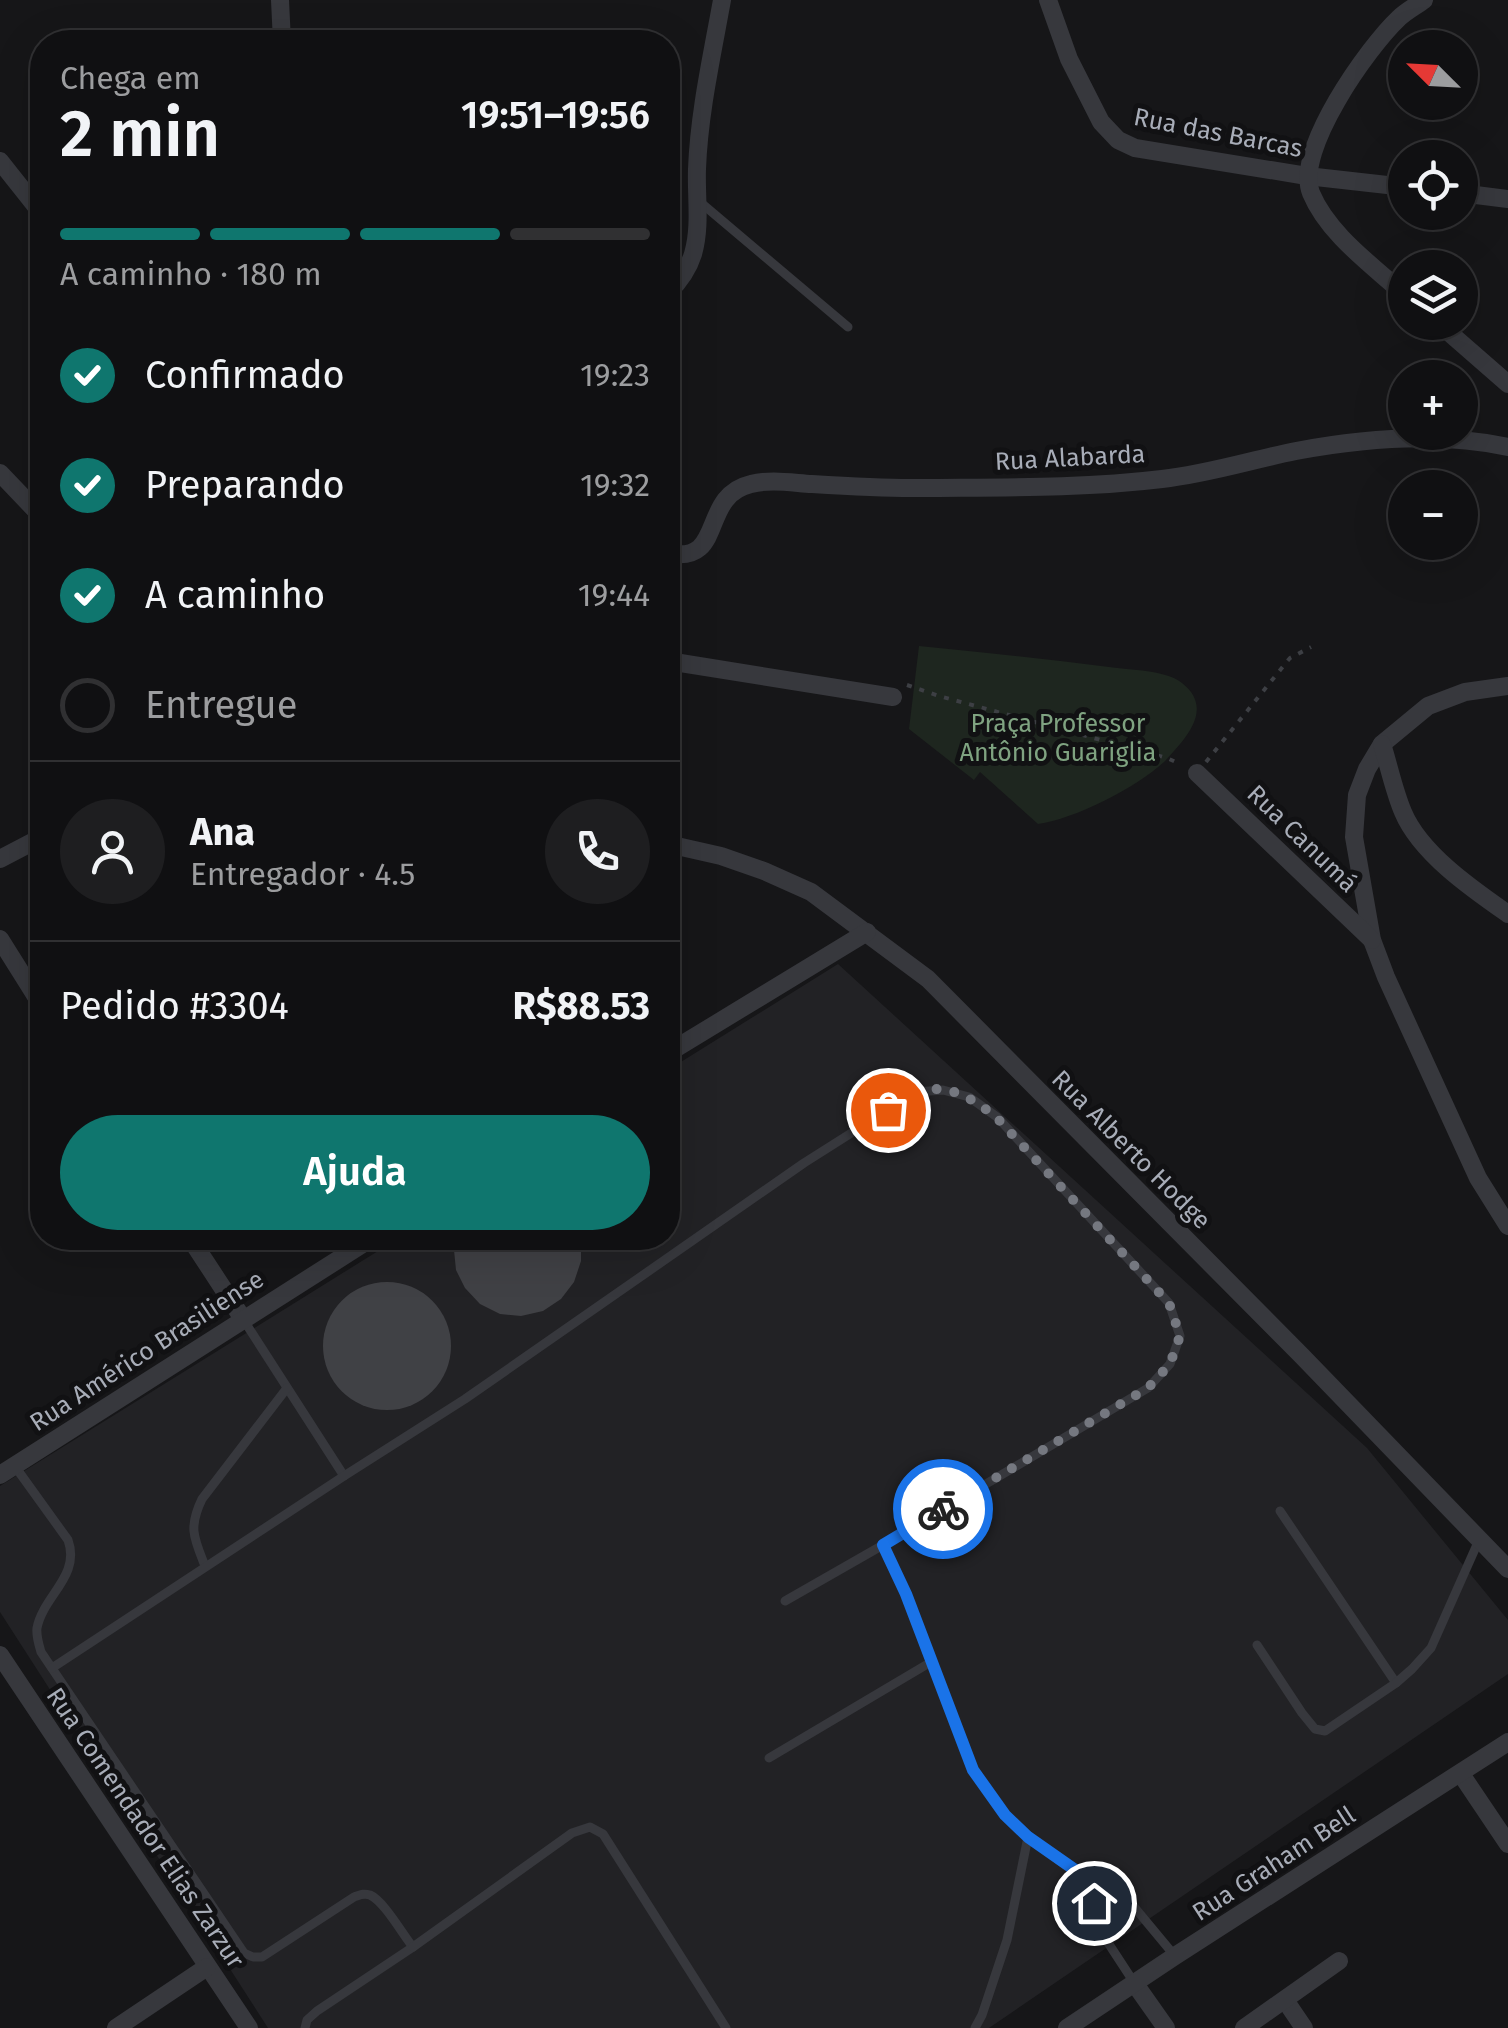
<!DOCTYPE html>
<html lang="pt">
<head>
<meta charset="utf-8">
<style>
	:root { --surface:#101012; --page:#1e1e20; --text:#f1f3f6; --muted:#9c9d9f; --line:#303032; --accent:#0f766e }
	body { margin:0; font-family:"Fira Sans",sans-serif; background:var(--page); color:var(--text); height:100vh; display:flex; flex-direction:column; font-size:38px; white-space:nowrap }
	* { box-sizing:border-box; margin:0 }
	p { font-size:32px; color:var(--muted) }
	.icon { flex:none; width:55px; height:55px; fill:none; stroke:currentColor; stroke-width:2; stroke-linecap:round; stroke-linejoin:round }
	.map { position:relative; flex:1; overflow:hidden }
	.panel { position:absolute; left:30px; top:30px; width:650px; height:1220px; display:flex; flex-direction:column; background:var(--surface); border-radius:40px; box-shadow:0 10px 40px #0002,0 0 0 2px var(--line) }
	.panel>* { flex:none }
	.needle { width:65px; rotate:294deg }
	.controls { position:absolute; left:1388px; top:30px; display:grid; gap:20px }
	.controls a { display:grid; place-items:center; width:90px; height:90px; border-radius:50%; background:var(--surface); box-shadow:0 10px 40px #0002,0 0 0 2px var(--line); font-size:50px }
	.pin { position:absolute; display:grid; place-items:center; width:85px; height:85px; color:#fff; margin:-42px; border:5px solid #fff; border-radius:50%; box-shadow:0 2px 10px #0007 }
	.courier { position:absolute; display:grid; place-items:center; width:100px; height:100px; margin:-50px; border:8px solid #1a73e8; border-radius:50%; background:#fff; color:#222; box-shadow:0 2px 12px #0007 }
	.headline em { font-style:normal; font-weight:600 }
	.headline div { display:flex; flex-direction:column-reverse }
	.headline { display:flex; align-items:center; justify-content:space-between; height:170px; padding:0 30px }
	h1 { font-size:65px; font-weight:600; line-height:75px }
	.bar { display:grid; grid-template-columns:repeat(4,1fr); gap:15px 10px; align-content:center; height:120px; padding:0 30px }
	.bar i { height:12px; border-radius:8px; background:var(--line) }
	.bar .selected { background:var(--accent) }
	.bar p { grid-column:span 4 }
	.line { display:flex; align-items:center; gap:25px; padding:0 30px; border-top:2px solid var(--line) }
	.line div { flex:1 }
	.round { display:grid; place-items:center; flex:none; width:105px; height:105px; border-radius:52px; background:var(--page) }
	ol { padding:0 30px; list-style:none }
	li { display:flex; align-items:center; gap:30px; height:110px }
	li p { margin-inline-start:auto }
	li .icon { padding:10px; border-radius:50%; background:var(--accent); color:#fff; stroke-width:4 }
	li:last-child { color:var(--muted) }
	li i { width:55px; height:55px; border:5px solid var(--line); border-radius:50% }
	.button { display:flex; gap:20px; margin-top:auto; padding:20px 30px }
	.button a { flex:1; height:115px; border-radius:60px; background:var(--accent); color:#fff; font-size:40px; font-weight:600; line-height:115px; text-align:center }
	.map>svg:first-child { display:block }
	.built { fill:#222225 }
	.green { fill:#1e261f }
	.building { fill:#404145 }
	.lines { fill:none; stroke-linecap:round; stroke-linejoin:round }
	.path { stroke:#3d3f44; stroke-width:4; stroke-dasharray:5 8; stroke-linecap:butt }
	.service { stroke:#37383d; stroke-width:9 }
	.minor { stroke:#37383d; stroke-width:18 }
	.done { stroke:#757880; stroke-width:10; stroke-dasharray:0 18 }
	.route { stroke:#1a73e8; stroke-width:12 }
	.labels { text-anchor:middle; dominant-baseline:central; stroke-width:10; stroke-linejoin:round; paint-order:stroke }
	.street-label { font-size:25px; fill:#a8adb8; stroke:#111113 }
	.park-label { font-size:25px; fill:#7fa381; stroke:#111113 }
</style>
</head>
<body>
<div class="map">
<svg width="1508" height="2028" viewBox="0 0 1508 2028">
	<rect width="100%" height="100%" fill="#161618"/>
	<!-- built -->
	<polygon class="built" points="838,964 1367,1448 1508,1620 1508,1674 989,2028 268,2028 0,1612 0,1486 399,1238 668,1238 668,1070"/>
	<!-- green -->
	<path class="green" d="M919 646C982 652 1046 659 1109 667 1129 670 1167 670 1182 683 1215 709 1185 739 1166 760 1140 786 1075 819 1038 824L980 772 974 780 909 729Z"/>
	<!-- building -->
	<g class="building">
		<polygon points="456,1238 581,1238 581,1261 574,1282 561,1299 543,1311 521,1316 500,1314 480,1304 465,1288 456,1270 454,1250"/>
		<circle cx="387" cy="1346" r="64"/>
	</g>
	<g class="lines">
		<!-- path -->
		<g class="path">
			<polyline points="907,685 939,696 1167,758 1180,764"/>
			<polyline points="1206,762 1285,664 1290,658 1311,647"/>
		</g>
		<!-- service -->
		<g class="service">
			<polyline points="700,202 848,327"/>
			<polyline points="243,1319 344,1476"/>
			<path d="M14 1465 68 1540C81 1576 43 1596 37 1628 36 1636 39 1645 41 1652L244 1953 253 1957H262L354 1897C360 1895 363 1893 370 1895 384 1901 403 1935 413 1947L317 2011 307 2020 305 2028"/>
			<polyline points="1280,1511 1396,1683"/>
			<path d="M205 1566C194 1538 188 1528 202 1499L287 1388"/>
			<polyline points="1257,1645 1302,1713 1315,1729 1325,1731 1396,1683 1412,1669 1431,1648 1479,1540"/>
			<polyline points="931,1662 973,1770 1005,1815 1028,1837 1065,1865 1088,1879 1126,1897 1175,1956"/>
			<polyline points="52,1668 344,1476 465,1399 804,1163 916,1092 943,1090 969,1097 997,1117 1169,1303 1180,1336 1170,1364 1148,1388 883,1545"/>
			<polyline points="769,1758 931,1662 906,1594 883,1545 785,1601"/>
			<polyline points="1088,1879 1101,1932 1135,1984"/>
			<polyline points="413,1947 572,1833 590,1827 603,1834 726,2028"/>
			<polyline points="975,2028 982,2015 1007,1940 1028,1837"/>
		</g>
		<!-- minor -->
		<g class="minor">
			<polyline points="280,0 282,42"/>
			<polyline points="1048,0 1069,59 1101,122 1118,140 1135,148 1307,176 1405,187"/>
			<polyline points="0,161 42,214"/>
			<polyline points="1460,193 1508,199"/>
			<path d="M668 293C679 282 688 270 693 254 701 226 696 198 697 169 699 113 712 56 722 0"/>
			<path d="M1405 295C1372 265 1328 234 1311 193 1294 151 1368 47 1399 18 1406 11 1416 6 1424 0"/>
			<polyline points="1437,322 1508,384"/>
			<polyline points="0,473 42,517"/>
			<path d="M668 553C726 565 699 496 751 484 770 479 793 483 812 484 845 486 878 488 911 488 994 487 1079 489 1162 479 1208 474 1251 460 1296 451 1365 438 1439 432 1508 447"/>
			<polyline points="668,661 893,697"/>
			<polyline points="1508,686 1465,692 1428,706 1382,744 1367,769 1357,795 1354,837 1372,940 1386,977 1478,1178 1508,1226"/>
			<path d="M1382 744C1389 766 1394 791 1403 812 1420 853 1472 889 1508 914"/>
			<polyline points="1197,773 1372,940"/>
			<polyline points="668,844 721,856 764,871 811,892 928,979 1301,1355 1508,1569"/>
			<polyline points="0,859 42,837"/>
			<polyline points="0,939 42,1006"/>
			<polyline points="668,1053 867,932"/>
			<polyline points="190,1238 243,1319"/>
			<polyline points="0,1475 372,1238"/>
			<polyline points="0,1655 249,2028"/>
			<polyline points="1461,1774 1508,1844"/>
			<polyline points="1135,1984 1166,2028"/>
			<polyline points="1285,2000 1304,2028"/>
			<polyline points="116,2028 207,1967"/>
			<polyline points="1067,2028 1175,1956 1508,1742"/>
			<polyline points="1244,2028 1339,1961"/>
		</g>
	</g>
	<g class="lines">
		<!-- done -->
		<path class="done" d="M888 1110C896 1105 906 1096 915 1093 947 1081 973 1099 996 1117L1169 1303 1180 1336 1170 1364 1148 1388 943 1509"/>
		<!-- route -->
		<polyline class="route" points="943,1509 883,1545 906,1594 973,1770 1005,1815 1028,1837 1088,1879 1094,1903"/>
	</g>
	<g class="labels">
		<!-- street labels -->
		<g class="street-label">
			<text transform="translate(1218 133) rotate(11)">Rua das Barcas</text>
			<text transform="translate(1070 458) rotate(-3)">Rua Alabarda</text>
			<text transform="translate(1302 839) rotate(44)">Rua Canumá</text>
			<text transform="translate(1131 1150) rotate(45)">Rua Alberto Hodge</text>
			<text transform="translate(147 1351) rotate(-33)">Rua Américo Brasiliense</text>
			<text transform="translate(145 1828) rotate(56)">Rua Comendador Elias Zarzur</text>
			<text transform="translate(1274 1864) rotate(-33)">Rua Graham Bell</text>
		</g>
		<!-- park labels -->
		<g class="park-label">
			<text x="1058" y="724">Praça Professor<tspan x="1058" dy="29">Antônio Guariglia</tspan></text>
		</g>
	</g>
</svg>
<div class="controls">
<a><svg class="needle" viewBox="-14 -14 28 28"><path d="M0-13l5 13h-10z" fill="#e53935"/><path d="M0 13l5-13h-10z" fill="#9c9d9f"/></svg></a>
<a><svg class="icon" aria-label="locate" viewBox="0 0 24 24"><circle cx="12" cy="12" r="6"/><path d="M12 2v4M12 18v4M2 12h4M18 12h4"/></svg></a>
<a><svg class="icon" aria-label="layers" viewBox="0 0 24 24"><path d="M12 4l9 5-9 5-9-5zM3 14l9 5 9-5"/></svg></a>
<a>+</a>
<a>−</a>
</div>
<div class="pin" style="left:888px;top:1110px;background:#ea580c"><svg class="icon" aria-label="bag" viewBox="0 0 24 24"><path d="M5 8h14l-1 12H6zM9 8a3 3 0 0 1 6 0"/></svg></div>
<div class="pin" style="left:1094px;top:1903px;background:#1f2937"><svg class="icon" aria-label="home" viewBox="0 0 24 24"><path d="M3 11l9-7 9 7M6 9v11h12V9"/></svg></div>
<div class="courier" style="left:943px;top:1509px"><svg class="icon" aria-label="bike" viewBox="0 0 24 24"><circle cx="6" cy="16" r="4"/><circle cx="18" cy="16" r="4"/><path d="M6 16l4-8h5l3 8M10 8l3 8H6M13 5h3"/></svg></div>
<section class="panel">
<div class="headline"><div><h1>2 min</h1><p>Chega em</p></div><em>19:51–19:56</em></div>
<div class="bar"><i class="selected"></i><i class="selected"></i><i class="selected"></i><i></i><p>A caminho · 180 m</p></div>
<ol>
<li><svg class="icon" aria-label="check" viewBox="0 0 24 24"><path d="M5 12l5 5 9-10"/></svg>Confirmado<p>19:23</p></li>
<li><svg class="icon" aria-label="check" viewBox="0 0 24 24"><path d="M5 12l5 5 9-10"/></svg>Preparando<p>19:32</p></li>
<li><svg class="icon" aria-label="check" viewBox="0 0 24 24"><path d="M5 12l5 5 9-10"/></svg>A caminho<p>19:44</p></li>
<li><i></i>Entregue</li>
</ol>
<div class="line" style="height:180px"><a class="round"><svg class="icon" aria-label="person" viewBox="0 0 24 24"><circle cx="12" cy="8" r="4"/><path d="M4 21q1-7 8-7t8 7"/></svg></a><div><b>Ana</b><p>Entregador · 4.5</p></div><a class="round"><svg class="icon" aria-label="phone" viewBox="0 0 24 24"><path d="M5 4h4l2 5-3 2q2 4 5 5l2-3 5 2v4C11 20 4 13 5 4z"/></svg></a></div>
<div class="line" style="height:130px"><div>Pedido #3304</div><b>R$88.53</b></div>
<div class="button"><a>Ajuda</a></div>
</section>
</div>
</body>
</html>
